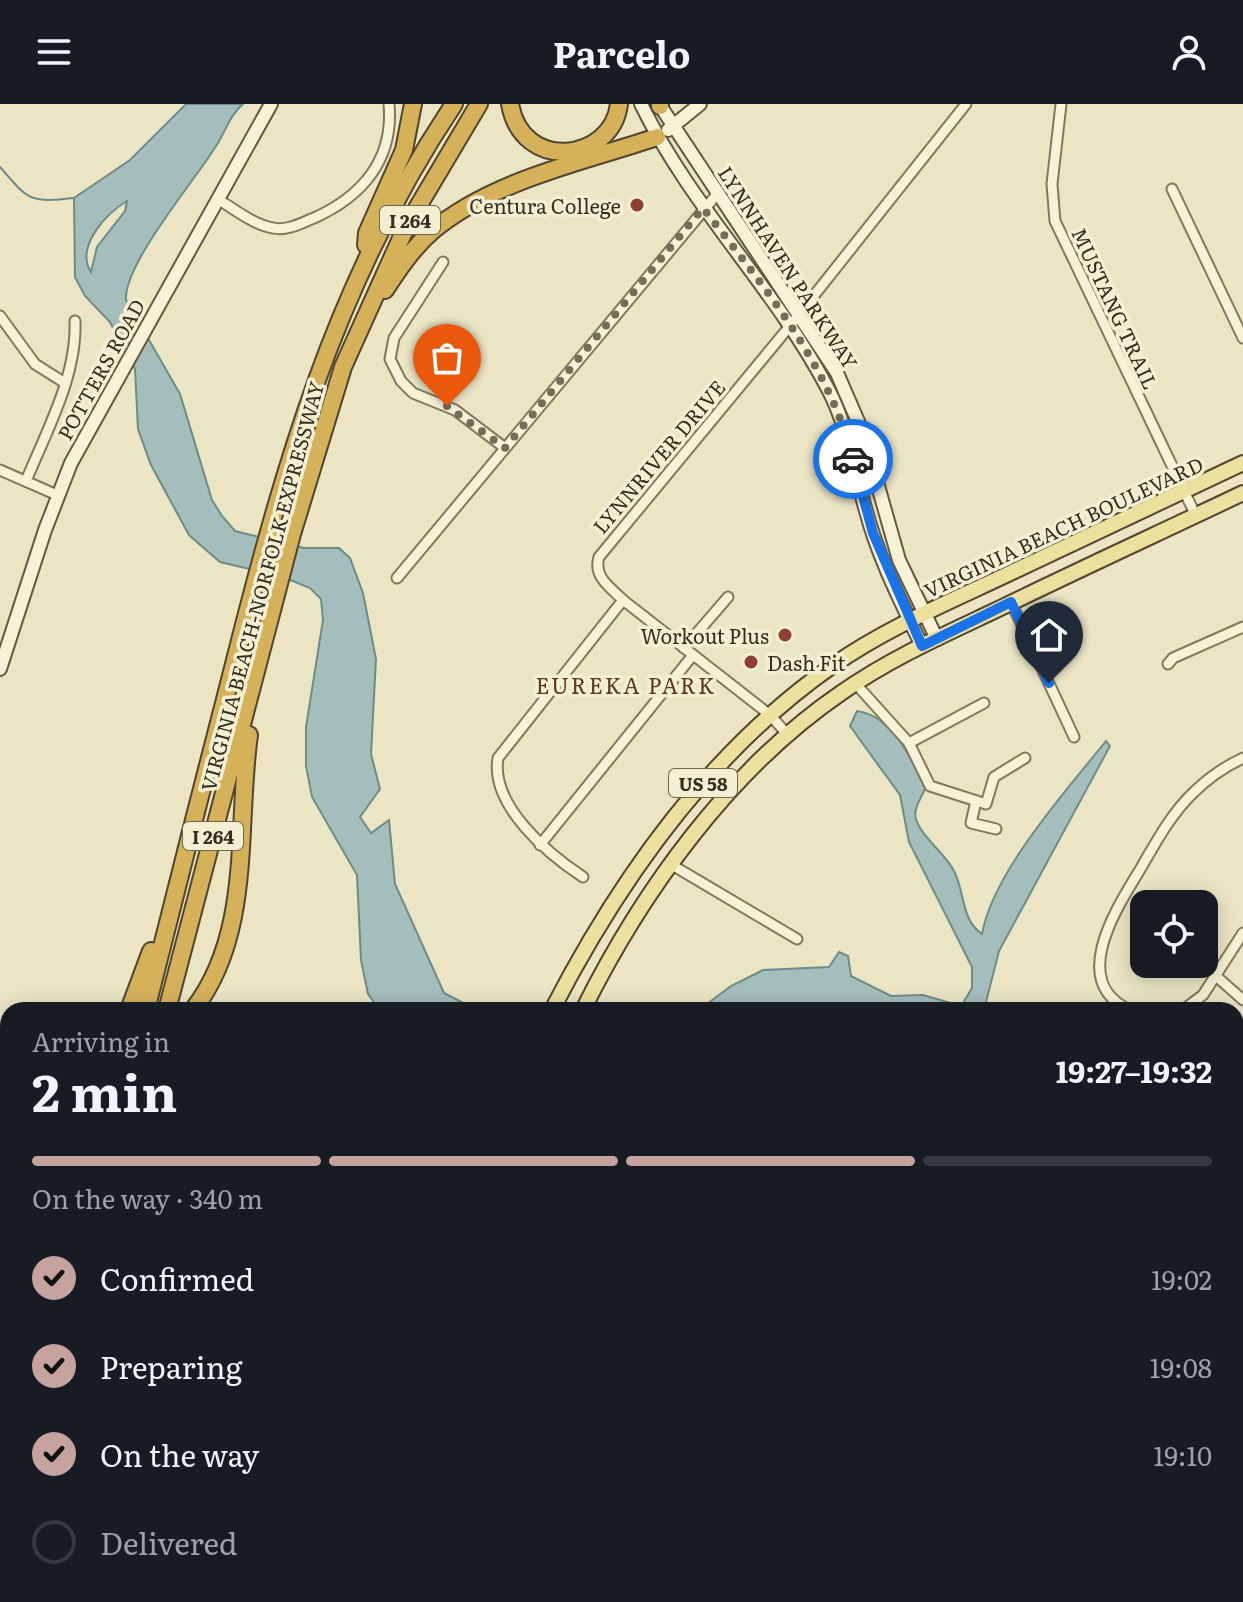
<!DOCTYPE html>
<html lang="en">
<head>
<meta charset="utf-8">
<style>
	:root { --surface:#171b24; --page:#20242c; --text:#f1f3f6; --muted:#9ea1a6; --line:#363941; --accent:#c5a29d }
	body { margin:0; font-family:Literata,serif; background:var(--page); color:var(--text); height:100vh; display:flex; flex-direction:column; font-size:30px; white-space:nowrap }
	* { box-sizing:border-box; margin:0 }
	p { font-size:26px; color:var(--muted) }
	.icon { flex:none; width:44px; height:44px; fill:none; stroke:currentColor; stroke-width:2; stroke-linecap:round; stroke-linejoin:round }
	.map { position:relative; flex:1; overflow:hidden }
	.details { position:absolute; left:0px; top:898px; width:1244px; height:600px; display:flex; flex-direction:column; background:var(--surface); border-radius:24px 24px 0 0; box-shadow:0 4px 20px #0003 }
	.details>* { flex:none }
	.fabs { position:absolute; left:1130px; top:786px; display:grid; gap:16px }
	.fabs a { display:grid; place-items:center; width:88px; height:88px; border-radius:16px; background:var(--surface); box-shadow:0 4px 20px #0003; font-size:40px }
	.pin { position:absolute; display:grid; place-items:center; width:68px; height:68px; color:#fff; margin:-82px -34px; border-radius:50% 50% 50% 0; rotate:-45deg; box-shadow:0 0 8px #0007 }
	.pin .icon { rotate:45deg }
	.courier { position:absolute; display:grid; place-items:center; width:80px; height:80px; margin:-40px; border:6px solid #1a73e8; border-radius:50%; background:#fff; color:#222; box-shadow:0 2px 10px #0007 }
	.overview em { font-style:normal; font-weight:700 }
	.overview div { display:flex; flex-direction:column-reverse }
	.overview { display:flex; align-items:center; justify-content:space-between; height:136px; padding:0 32px }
	h1 { font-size:52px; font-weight:700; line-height:60px }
	.bar { display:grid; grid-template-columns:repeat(4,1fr); gap:12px 8px; align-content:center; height:96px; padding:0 32px }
	.bar i { height:10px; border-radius:6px; background:var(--line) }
	.bar .selected { background:var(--accent) }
	.bar p { grid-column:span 4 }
	ol { padding:0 32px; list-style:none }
	li { display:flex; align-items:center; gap:24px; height:88px }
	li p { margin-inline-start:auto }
	li .icon { padding:8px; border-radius:50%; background:var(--accent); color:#111; stroke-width:4 }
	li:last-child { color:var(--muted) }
	li i { width:44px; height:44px; border:4px solid var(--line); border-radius:50% }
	header { display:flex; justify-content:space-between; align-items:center; height:104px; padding:0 32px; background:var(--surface); font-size:36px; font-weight:700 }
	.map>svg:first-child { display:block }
	.water { fill:#a6bebb; stroke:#6d8c89; stroke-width:2; fill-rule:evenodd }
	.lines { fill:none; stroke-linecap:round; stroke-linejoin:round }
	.stream { stroke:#6d8c89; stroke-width:2 }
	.street-casing { stroke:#84785c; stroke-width:13 }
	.secondary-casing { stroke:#66593f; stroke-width:16 }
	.primary-casing { stroke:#524530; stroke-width:18 }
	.highway-casing { stroke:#524530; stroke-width:20 }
	.street { stroke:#f6f2d7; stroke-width:9 }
	.secondary { stroke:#f6f2d7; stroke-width:12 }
	.primary { stroke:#ece09e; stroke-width:14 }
	.highway { stroke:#d5b25a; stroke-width:16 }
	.done { stroke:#756d59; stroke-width:8; stroke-dasharray:0 14.4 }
	.route { stroke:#1a73e8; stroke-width:10 }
	.poi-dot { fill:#8f3e30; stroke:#f3efd3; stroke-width:3 }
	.labels { text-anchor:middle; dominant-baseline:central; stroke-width:7; stroke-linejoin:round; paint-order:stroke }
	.shield { fill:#f3efd3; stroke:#6e6755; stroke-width:2 }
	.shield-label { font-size:18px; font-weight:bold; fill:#352d1f }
	.poi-label { font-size:20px; fill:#352d1f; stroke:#f3efd3; text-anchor:end }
	.street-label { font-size:20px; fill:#352d1f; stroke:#f3efd3 }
	.neighbourhood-label { font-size:22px; letter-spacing:2px; fill:#5f3821; stroke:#f3efd3 }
</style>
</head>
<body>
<header><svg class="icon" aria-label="menu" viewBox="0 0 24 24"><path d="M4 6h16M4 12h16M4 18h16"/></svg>Parcelo<svg class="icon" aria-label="person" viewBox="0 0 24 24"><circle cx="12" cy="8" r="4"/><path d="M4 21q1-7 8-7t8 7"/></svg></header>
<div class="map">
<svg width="1243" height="1498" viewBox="0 0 1243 1498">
	<rect width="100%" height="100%" fill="#ebe5c4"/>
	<!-- water -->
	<g class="water">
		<path d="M186 0H243C229 12 226 27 216 42 196 75 123 161 126 196L180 290 212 396 222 412 235 427 304 444H339L350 454 363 489 376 555 371 650 380 685 360 713 371 729 389 716 395 780 444 889 477 906H380L368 890 361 856 357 771 312 693 306 662V623L323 516 321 495 310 484 283 473 220 458 189 431 151 361 138 325 135 265 110 218 85 192 75 173 74 94 130 56ZM127 97 125 107 97 143 91 168C75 143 106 109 127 97Z"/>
		<path d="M857 607C893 612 912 655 925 685 921 694 913 705 916 715 922 734 945 749 954 767 965 788 961 816 982 830 993 768 1066 687 1106 637L1110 642 999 847 984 906H699L731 882 763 866 829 863 839 848 848 852 851 872 891 892 923 891 954 900 963 899 972 884V863L909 738 900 691 850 622Z"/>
		<polygon points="1236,1060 1243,1062 1243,1187 1236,1183"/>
	</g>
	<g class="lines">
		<!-- stream -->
		<path class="stream" d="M0 63C29 96 28 99 74 94"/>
		<defs>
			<g id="street">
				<polyline points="1061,0 1052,80 1055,117 1196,412"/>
				<polyline points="1172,85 1243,234"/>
				<path d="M219 96C236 106 254 121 273 124 288 127 301 119 314 114 363 92 394 55 389 0"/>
				<polyline points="443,158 394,234 390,255 401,277 413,289 455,306 505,344"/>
				<polyline points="0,212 35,260 65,279"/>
				<polyline points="0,366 57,391"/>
				<path d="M26 377C47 326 77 272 75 217"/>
				<polyline points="397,474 718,89"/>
				<polyline points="623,496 770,611 788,631"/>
				<polyline points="1011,498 1074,633"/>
				<polyline points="684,544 728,493"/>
				<polyline points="1168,560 1173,554 1243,523"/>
				<polyline points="855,579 909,639 930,682 986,700 994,673 1025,654"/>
				<polyline points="909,639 984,599"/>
				<polyline points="976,697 971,719 996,725"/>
				<polyline points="540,741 693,551"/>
				<polyline points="672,761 797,835"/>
				<path d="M583 773C548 750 490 701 498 654L623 496C610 483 593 473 599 453L789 223 966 0"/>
				<polyline points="1216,872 1243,896"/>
				<path d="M1130 906C1067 878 1118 802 1141 764 1156 738 1171 710 1193 689 1208 674 1224 663 1243 654"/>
				<polyline points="1183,906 1203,891 1243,829"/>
				<polyline points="1236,1285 1243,1287"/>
				<polyline points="1236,1413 1243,1417"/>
				<polyline points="514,1490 528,1498"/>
				<polyline points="878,1492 890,1498"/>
				<polyline points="494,1498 499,1490"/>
				<polyline points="1081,1498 1085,1490"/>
			</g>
			<g id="secondary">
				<path d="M641 0C691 103 775 184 828 285 848 323 854 366 866 407 878 453 901 498 922 542"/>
				<polyline points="659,0 837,269 863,329 899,456 937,535"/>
				<polyline points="668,26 700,0"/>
				<polyline points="0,565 45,426 71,359 271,0"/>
			</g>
			<g id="primary">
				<path d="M552 906C620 774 709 648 832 562 886 524 949 498 1008 470 1087 433 1165 396 1243 359"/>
				<path d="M583 906C642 787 730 665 841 589 888 556 939 533 990 509 1074 468 1159 429 1243 389"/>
				<polyline points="206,1498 214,1490"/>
				<polyline points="244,1498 252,1490"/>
			</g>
			<g id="highway">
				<path d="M510 0C522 69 612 58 619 0"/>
				<polyline points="660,0 660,2"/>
				<polyline points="366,141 367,129 404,46 413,0"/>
				<path d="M385 186C398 166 412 145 431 128 492 76 583 58 657 33"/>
				<polyline points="129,906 151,847"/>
				<path d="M146 906C174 795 202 683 231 572 283 366 334 179 454 0"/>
				<polyline points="167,906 292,430 343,263 407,121 479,0"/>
				<path d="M193 906C253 829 236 722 249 631"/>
				<polyline points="0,1120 8,1110"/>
				<polyline points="0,1140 8,1130"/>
				<polyline points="0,1484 8,1452"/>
				<polyline points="18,1498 20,1490"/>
			</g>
		</defs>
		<!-- street casing -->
		<use href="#street" class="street-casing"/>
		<!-- secondary casing -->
		<use href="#secondary" class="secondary-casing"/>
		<!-- primary casing -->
		<use href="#primary" class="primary-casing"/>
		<!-- highway casing -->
		<use href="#highway" class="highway-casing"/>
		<!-- street -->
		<use href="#street" class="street"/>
		<!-- secondary -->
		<use href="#secondary" class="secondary"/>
		<!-- primary -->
		<use href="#primary" class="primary"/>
		<!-- highway -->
		<use href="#highway" class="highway"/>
	</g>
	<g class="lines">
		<!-- done -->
		<path class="done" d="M447 302 505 344 703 104C762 180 829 260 853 355"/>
		<!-- route -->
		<polyline class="route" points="853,355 873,429 922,542 1011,498 1049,579"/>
	</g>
	<!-- markers -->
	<g class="poi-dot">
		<circle cx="637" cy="101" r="8"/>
		<circle cx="785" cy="531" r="8"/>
		<circle cx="751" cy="558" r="8"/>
	</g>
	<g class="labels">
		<!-- shield labels -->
		<g class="shield">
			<rect x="380" y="102" width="60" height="28" rx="6"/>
			<rect x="669" y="665" width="68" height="28" rx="6"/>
			<rect x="183" y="718" width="60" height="28" rx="6"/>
		</g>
		<g class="shield-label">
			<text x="410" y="116">I 264</text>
			<text x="703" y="679">US 58</text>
			<text x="213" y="732">I 264</text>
		</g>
		<!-- poi labels -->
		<g class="poi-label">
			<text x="621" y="101">Centura College</text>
			<text x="769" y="531">Workout Plus</text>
			<text x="767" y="558" text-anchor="start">Dash Fit</text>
		</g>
		<!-- street labels -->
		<g class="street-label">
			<text transform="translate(789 163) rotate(57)">LYNNHAVEN PARKWAY</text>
			<text transform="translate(1116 204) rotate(65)">MUSTANG TRAIL</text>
			<text transform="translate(100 265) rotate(-61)">POTTERS ROAD</text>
			<text transform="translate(658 352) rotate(-50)">LYNNRIVER DRIVE</text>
			<text transform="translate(1063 422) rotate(-25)">VIRGINIA BEACH BOULEVARD</text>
			<text transform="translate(261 482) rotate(-75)">VIRGINIA BEACH-NORFOLK EXPRESSWAY</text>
		</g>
		<!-- neighbourhood labels -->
		<g class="neighbourhood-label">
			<text x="626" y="580">EUREKA PARK</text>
		</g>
	</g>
</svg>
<div class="fabs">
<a><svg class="icon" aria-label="locate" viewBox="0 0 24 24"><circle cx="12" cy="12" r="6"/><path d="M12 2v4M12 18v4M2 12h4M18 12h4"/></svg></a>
</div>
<div class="pin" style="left:447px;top:302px;background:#ea580c"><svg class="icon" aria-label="bag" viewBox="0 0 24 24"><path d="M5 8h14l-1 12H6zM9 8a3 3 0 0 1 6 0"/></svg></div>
<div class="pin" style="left:1049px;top:579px;background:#1f2937"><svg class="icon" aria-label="home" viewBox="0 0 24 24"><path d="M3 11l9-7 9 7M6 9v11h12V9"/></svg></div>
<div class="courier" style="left:853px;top:355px"><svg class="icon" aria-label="car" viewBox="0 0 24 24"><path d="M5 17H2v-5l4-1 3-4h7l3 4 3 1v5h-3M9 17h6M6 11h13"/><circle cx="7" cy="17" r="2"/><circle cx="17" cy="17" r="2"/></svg></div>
<section class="details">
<div class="overview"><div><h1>2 min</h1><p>Arriving in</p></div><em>19:27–19:32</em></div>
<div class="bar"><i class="selected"></i><i class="selected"></i><i class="selected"></i><i></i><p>On the way · 340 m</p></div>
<ol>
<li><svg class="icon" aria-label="check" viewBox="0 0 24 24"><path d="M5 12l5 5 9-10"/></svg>Confirmed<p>19:02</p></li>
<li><svg class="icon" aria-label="check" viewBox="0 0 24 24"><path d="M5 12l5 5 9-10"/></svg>Preparing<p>19:08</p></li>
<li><svg class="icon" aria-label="check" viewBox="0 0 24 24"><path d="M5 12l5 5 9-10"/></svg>On the way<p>19:10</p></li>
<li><i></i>Delivered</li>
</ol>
</section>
</div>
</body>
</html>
